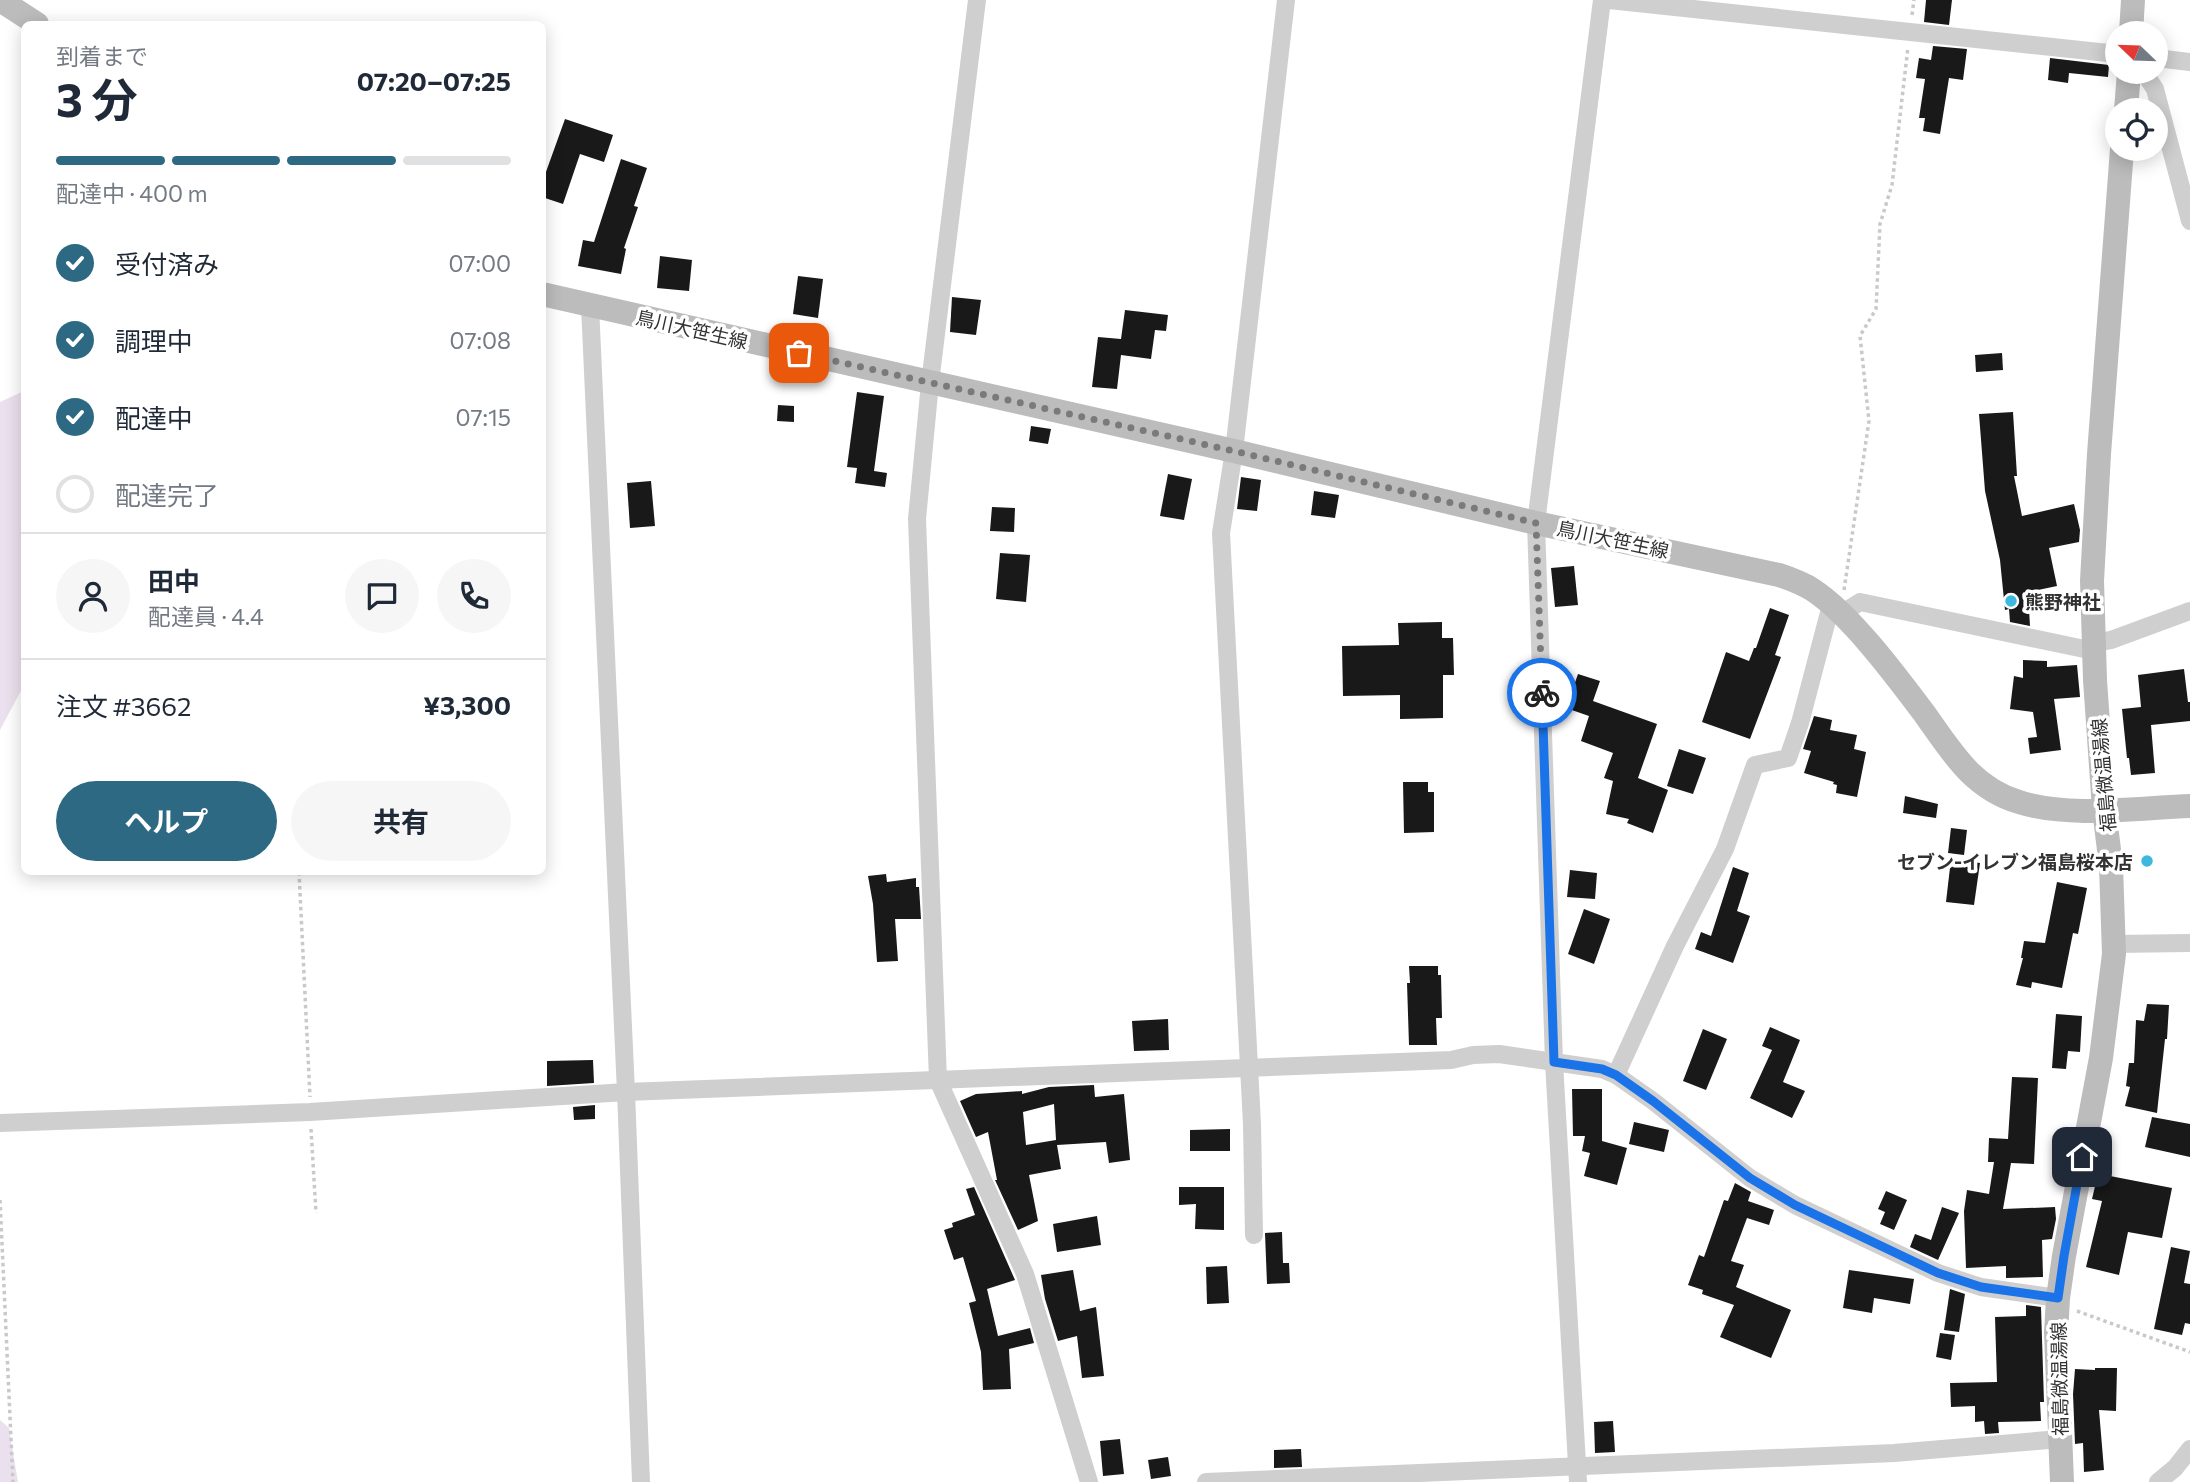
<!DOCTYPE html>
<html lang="ja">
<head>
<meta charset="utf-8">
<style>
	:root { --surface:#fff; --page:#f6f6f7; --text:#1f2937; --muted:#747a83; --line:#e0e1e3; --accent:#2d6983 }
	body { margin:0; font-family:Commissioner,"Noto Sans JP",sans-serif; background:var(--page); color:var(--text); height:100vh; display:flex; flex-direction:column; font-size:26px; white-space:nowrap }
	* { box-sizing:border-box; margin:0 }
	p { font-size:23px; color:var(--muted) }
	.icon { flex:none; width:38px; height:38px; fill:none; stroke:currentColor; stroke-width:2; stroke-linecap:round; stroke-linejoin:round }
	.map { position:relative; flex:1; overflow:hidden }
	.drawer { position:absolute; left:21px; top:21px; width:525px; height:854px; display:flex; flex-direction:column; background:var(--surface); border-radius:10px; box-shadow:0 4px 18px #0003 }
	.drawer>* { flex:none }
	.needle { width:46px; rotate:293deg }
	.tools { position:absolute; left:2105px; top:21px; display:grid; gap:14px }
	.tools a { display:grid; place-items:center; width:63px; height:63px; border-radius:50%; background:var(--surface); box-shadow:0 4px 18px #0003; font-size:35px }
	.pin { position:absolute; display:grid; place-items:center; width:60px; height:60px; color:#fff; margin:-30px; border-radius:14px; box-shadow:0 4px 10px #0006 }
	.courier { position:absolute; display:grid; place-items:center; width:70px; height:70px; margin:-35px; border:5px solid #1a73e8; border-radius:50%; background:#fff; color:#222; box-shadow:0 2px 9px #0007 }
	.summary em { font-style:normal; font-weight:700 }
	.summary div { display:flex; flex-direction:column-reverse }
	.summary { display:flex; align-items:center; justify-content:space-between; height:119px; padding:0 35px }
	h1 { font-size:46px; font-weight:700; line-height:52px }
	.bar { display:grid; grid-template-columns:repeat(4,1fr); gap:10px 7px; align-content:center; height:84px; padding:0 35px }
	.bar i { height:9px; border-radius:5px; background:var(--line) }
	.bar .selected { background:var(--accent) }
	.bar p { grid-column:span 4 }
	.line { display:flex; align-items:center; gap:18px; padding:0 35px; border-top:2px solid var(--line) }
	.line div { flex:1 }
	.round { display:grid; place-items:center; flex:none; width:74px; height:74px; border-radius:37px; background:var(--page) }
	ol { padding:0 35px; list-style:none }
	li { display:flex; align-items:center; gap:21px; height:77px }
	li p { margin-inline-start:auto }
	li .icon { padding:7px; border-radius:50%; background:var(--accent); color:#fff; stroke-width:4 }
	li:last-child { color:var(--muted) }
	li i { width:38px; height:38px; border:4px solid var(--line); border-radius:50% }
	.action { display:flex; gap:14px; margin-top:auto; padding:14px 35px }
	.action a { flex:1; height:80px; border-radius:42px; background:var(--accent); color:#fff; font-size:28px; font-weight:700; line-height:80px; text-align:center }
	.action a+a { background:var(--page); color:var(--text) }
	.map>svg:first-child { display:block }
	.green { fill:#ebe1ee }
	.building { fill:#191919; fill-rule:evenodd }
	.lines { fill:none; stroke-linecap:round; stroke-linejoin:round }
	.path { stroke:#c9c9c9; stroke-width:3.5; stroke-dasharray:3.5 3.5; stroke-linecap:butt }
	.street { stroke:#cfcfcf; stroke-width:18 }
	.secondary { stroke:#bcbcbc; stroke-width:24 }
	.done { stroke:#7a7a7a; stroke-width:7; stroke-dasharray:0 12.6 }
	.route { stroke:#1a73e8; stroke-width:9 }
	.poi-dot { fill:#3eb8df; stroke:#fff; stroke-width:2.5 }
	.labels { text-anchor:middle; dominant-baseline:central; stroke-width:7; stroke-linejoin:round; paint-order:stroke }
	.street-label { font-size:19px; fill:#323232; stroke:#fff }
	.poi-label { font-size:19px; font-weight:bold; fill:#323232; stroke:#fff; text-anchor:start }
</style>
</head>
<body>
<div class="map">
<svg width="2190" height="1482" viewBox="0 0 2190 1482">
	<rect width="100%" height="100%" fill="#fff"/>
	<!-- green -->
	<g class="green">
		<polygon points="24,391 24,685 0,730 0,402"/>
		<polygon points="0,1420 9,1428 18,1482 0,1482"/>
	</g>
	<!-- building -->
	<g class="building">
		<polygon points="1926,0 1952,0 1949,25 1924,22"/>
		<polygon points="1933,46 1967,49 1963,80 1949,78 1940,134 1923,131 1925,118 1919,118 1925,79 1916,78 1919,58 1931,60"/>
		<polygon points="2050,58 2109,65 2108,77 2069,73 2068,83 2048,80"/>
		<polygon points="565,119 613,135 604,162 580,154 563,204 542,197 542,183"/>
		<polygon points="621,159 647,168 634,206 638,207 624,248 626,249 621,274 578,266 583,240 594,242"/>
		<polygon points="660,256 692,260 689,291 657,288"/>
		<polygon points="798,276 823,279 818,318 793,314"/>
		<polygon points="952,297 981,300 976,335 950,332"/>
		<polygon points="1125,310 1168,315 1166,331 1155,330 1151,359 1121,355 1117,389 1092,387 1098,337 1121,339"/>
		<polygon points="2002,353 2003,370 1976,372 1975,355"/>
		<polygon points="857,392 884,396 874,471 887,473 885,487 855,483 857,468 847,467"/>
		<polygon points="778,405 794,406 794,422 777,421"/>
		<polygon points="2013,412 2017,476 2014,476 2022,516 2074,504 2080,530 2079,542 2049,548 2057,586 2028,592 2030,626 2010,622 2009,609 2005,610 2000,560 1985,491 1979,414"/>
		<polygon points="1031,426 1051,429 1048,444 1029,441"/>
		<polygon points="1168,474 1192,479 1184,520 1160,516"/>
		<polygon points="1241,477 1261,480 1257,511 1237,509"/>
		<polygon points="651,481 655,526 630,528 627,483"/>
		<polygon points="1314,491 1339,495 1335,518 1311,515"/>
		<polygon points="992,507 1015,508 1014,532 990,531"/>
		<polygon points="1000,553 1030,555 1026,602 996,599"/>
		<polygon points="1574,566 1578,605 1555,607 1551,568"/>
		<polygon points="1770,608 1789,615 1775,655 1781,657 1750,739 1702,722 1726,652 1749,661 1754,648 1756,648"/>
		<polygon points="1442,622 1442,638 1453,638 1454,675 1443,675 1443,718 1400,719 1400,695 1343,696 1342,646 1399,645 1398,623"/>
		<polygon points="2023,660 2047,661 2047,667 2077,665 2080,697 2054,699 2061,750 2030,754 2028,738 2037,737 2033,712 2010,709 2014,676 2023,678"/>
		<polygon points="2184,669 2188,702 2190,702 2190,721 2151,725 2155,773 2131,775 2129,758 2127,758 2122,709 2141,707 2138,675"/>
		<polygon points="1578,674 1600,681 1593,701 1657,724 1638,778 1668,790 1653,833 1627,823 1629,819 1606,814 1613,781 1604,778 1613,753 1581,741 1589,716 1566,708"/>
		<polygon points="1814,716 1832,720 1830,730 1857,735 1854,749 1866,752 1857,797 1836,793 1837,785 1833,784 1834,782 1804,773 1811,751 1803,749"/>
		<polygon points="1679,749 1706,758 1693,794 1667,786"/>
		<polygon points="1403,782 1428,782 1428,792 1434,792 1434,832 1404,833"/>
		<polygon points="1905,796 1938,804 1936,818 1903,813"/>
		<polygon points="1951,828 1967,830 1964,855 1948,853"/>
		<polygon points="1951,859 1980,863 1974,905 1946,902"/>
		<polygon points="1733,867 1749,873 1737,911 1750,916 1733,963 1695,949 1701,932 1711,936"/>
		<polygon points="1570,870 1597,873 1595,899 1567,897"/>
		<polygon points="886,874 887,882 916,878 916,887 919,887 921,919 895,919 898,961 877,962 873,904 868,876"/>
		<polygon points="2057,882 2087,888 2078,934 2073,933 2062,988 2032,982 2031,988 2016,985 2023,958 2021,958 2024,941 2045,943"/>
		<polygon points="1584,909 1610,919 1594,964 1568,954"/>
		<polygon points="1409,966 1438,966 1438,975 1441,975 1442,1018 1436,1018 1437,1045 1409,1045 1407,983 1410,983"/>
		<polygon points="2147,1004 2169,1005 2167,1039 2165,1039 2157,1113 2125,1106 2130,1087 2126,1086 2129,1063 2134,1063 2136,1020 2144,1021"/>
		<polygon points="2056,1014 2082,1016 2080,1052 2068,1051 2066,1069 2052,1068"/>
		<polygon points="1168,1019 1169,1050 1134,1051 1132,1021"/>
		<polygon points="1770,1027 1800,1040 1783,1082 1805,1091 1792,1118 1750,1098 1772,1050 1762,1046"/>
		<polygon points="1703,1029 1727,1039 1706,1090 1683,1081"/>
		<polygon points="593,1060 594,1083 547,1086 547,1061"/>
		<polygon points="2012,1077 2038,1078 2034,1164 2011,1163 2003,1209 2055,1207 2056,1219 2052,1239 2042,1240 2043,1277 2006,1278 2006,1266 1966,1268 1964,1211 1967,1190 1989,1194 1994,1162 1988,1162 1989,1138 2008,1139"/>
		<path d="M1094 1085 1095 1097 1124 1094 1130 1160 1109 1163 1106 1142 1057 1145 1061 1169 1029 1175 1038 1221 1018 1230 995 1180H997L988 1132 976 1137 960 1101 976 1094 1022 1091V1094L1049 1087ZM1054 1104 1056 1140 1026 1145 1023 1112Z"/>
		<polygon points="1572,1089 1602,1089 1602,1141 1627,1148 1617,1185 1584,1176 1590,1153 1582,1151 1585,1136 1573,1136"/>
		<polygon points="595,1105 595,1119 574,1120 573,1107"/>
		<polygon points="2152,1117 2190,1124 2190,1157 2145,1147"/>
		<polygon points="1634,1122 1669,1130 1664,1152 1629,1144"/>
		<polygon points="1230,1129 1230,1151 1190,1151 1190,1130"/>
		<polygon points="2110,1176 2172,1188 2162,1238 2128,1232 2119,1275 2086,1267 2102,1201 2092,1199 2097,1178 2109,1181"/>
		<polygon points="1735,1183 1751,1192 1748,1201 1774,1210 1769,1225 1747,1218 1731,1261 1744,1265 1736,1287 1791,1310 1771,1358 1720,1337 1734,1305 1702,1294 1703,1290 1688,1285 1699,1255 1704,1257 1724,1200 1728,1201"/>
		<polygon points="974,1187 1015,1280 987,1289 998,1336 1030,1328 1034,1343 1009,1349 1011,1389 983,1390 981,1352 969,1303 976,1301 963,1257 954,1260 944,1230 953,1227 952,1223 975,1215 966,1189"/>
		<polygon points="1179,1187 1224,1187 1224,1230 1195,1229 1196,1204 1179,1205"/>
		<polygon points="1886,1191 1907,1200 1894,1230 1880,1224 1885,1212 1878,1209"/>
		<polygon points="1942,1207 1959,1213 1938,1260 1910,1247 1915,1234 1931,1240"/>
		<polygon points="1097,1216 1101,1245 1057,1252 1053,1224"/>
		<polygon points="1282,1232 1283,1263 1289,1263 1290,1283 1267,1284 1265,1233"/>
		<polygon points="2171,1247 2190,1251 2184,1283 2190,1284 2190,1324 2185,1323 2182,1335 2154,1329"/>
		<polygon points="1227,1266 1229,1303 1207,1304 1206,1267"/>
		<polygon points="1073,1270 1080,1311 1096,1307 1104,1376 1082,1378 1077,1336 1058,1341 1045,1299 1041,1275"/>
		<polygon points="1849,1270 1914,1279 1910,1304 1874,1298 1872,1313 1843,1308"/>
		<polygon points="1950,1289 1965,1294 1959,1332 1944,1330"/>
		<polygon points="2026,1305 2041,1307 2044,1402 2040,1402 2041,1421 1998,1422 1999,1433 1985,1434 1984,1421 1975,1422 1975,1406 1951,1407 1950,1383 1997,1382 1995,1317 2026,1316"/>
		<polygon points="1940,1333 1955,1335 1951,1360 1936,1357"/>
		<polygon points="2095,1368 2117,1368 2116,1411 2099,1410 2104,1470 2084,1472 2083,1443 2075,1444 2073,1394 2075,1369 2095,1370"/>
		<polygon points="1613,1421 1615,1452 1595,1453 1594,1422"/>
		<polygon points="1120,1439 1124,1474 1103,1476 1100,1441"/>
		<polygon points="1301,1449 1302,1467 1274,1468 1274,1450"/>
		<polygon points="1168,1457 1171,1476 1151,1479 1148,1460"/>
	</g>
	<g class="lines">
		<!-- path -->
		<g class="path">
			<polyline points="1912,15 1914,0"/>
			<polyline points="1844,590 1869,421 1860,336 1876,309 1880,224 1892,185 1908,47"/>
			<polyline points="299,872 310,1097"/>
			<polyline points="311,1129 316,1213"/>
			<polyline points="0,1200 13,1482"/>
			<polyline points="2077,1311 2190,1352"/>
		</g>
		<!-- street -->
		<g class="street">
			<polyline points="977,0 930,383 917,519 938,1080 1025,1274 1089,1482"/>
			<polyline points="1609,0 2118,54"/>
			<polyline points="2156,58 2190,62"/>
			<polyline points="2137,72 2145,74 2155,89 2190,221"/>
			<polyline points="590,306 626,1092 641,1482"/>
			<polyline points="1841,614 1860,602 2094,651"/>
			<polyline points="2093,643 2111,640 2190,611"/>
			<polyline points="2113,944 2190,943"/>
			<polyline points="1616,1075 1675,946 1725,849 1755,765 1788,758 1800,723 1831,605"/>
			<polyline points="0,1123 310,1112 626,1092 1451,1060 1473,1055 1499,1054 1602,1069 1616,1075 1653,1101 1750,1178 1795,1205 1938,1273 1981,1287 2058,1298"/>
			<polyline points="1254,1235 1252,1124 1221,533 1234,451 1286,0"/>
			<polyline points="1206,1482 1894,1453 2060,1439"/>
			<polyline points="1578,1482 1554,1062 1536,523 1602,0"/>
			<polyline points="2158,1482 2175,1468 2190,1449"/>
		</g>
		<!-- secondary -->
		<g class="secondary">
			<polyline points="0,0 37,24"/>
			<polyline points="2131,33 2133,0"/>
			<polyline points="2126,110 2129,72"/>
			<path d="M542 294 1234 451 1536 523 1779 575C1791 579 1802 583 1813 590 1851 615 1896 676 1924 713 1951 751 1972 788 2019 802 2069 818 2138 808 2190 806"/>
			<polyline points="2062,1482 2056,1333 2058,1298 2064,1256 2101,1058 2114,954 2111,866 2104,809 2095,680 2092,581 2099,454 2122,149"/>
		</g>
	</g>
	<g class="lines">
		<!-- done -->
		<polyline class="done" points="799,353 1234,451 1536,523 1542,693"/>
		<!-- route -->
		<polyline class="route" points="1542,693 1554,1062 1602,1069 1616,1075 1653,1101 1750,1178 1795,1205 1938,1273 1981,1287 2058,1298 2064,1256 2082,1157"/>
	</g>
	<!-- markers -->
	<g class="poi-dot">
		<circle cx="2011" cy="601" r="7"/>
		<circle cx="2147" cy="861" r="7"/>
	</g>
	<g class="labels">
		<!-- street labels -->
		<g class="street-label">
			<text transform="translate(692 329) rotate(13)">鳥川大笹生線</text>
			<text transform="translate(1613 539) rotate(12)">鳥川大笹生線</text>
			<text transform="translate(2103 775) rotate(-95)">福島微温湯線</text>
			<text transform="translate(2059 1379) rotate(-91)">福島微温湯線</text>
		</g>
		<!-- poi labels -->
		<g class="poi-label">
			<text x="2025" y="601">熊野神社</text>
			<text x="2133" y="861" text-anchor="end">セブン-イレブン福島桜本店</text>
		</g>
	</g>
</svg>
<div class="tools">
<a><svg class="needle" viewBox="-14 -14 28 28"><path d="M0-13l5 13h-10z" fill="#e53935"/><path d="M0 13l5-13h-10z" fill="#747a83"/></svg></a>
<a><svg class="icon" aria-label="locate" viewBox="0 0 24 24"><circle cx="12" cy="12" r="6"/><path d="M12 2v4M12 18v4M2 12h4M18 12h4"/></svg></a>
</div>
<div class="pin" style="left:799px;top:353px;background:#ea580c"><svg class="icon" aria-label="bag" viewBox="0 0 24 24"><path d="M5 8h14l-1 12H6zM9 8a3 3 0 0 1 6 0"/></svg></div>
<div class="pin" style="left:2082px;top:1157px;background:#1f2937"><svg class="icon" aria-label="home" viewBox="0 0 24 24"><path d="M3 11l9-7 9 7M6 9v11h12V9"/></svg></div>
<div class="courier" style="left:1542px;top:693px"><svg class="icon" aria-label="bike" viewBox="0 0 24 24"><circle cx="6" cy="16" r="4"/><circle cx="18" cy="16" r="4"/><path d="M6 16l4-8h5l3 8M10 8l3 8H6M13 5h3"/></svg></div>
<section class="drawer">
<div class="summary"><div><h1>3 分</h1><p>到着まで</p></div><em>07:20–07:25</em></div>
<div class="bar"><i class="selected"></i><i class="selected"></i><i class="selected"></i><i></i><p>配達中 · 400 m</p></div>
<ol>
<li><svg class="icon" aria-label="check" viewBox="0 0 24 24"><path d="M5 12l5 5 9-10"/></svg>受付済み<p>07:00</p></li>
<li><svg class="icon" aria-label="check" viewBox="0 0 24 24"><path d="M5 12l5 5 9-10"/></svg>調理中<p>07:08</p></li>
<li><svg class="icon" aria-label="check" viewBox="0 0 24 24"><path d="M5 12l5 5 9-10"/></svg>配達中<p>07:15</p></li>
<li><i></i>配達完了</li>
</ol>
<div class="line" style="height:126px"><a class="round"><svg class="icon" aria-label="person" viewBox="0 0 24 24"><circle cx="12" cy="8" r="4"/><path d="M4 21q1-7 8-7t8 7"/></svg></a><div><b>田中</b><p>配達員 · 4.4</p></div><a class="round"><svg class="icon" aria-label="chat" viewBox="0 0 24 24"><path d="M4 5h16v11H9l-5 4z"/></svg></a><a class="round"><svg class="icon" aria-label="phone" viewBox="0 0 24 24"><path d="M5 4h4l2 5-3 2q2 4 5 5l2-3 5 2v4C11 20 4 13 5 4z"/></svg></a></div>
<div class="line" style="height:91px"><div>注文 #3662</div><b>¥3,300</b></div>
<div class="action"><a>ヘルプ</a><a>共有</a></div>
</section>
</div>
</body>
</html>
